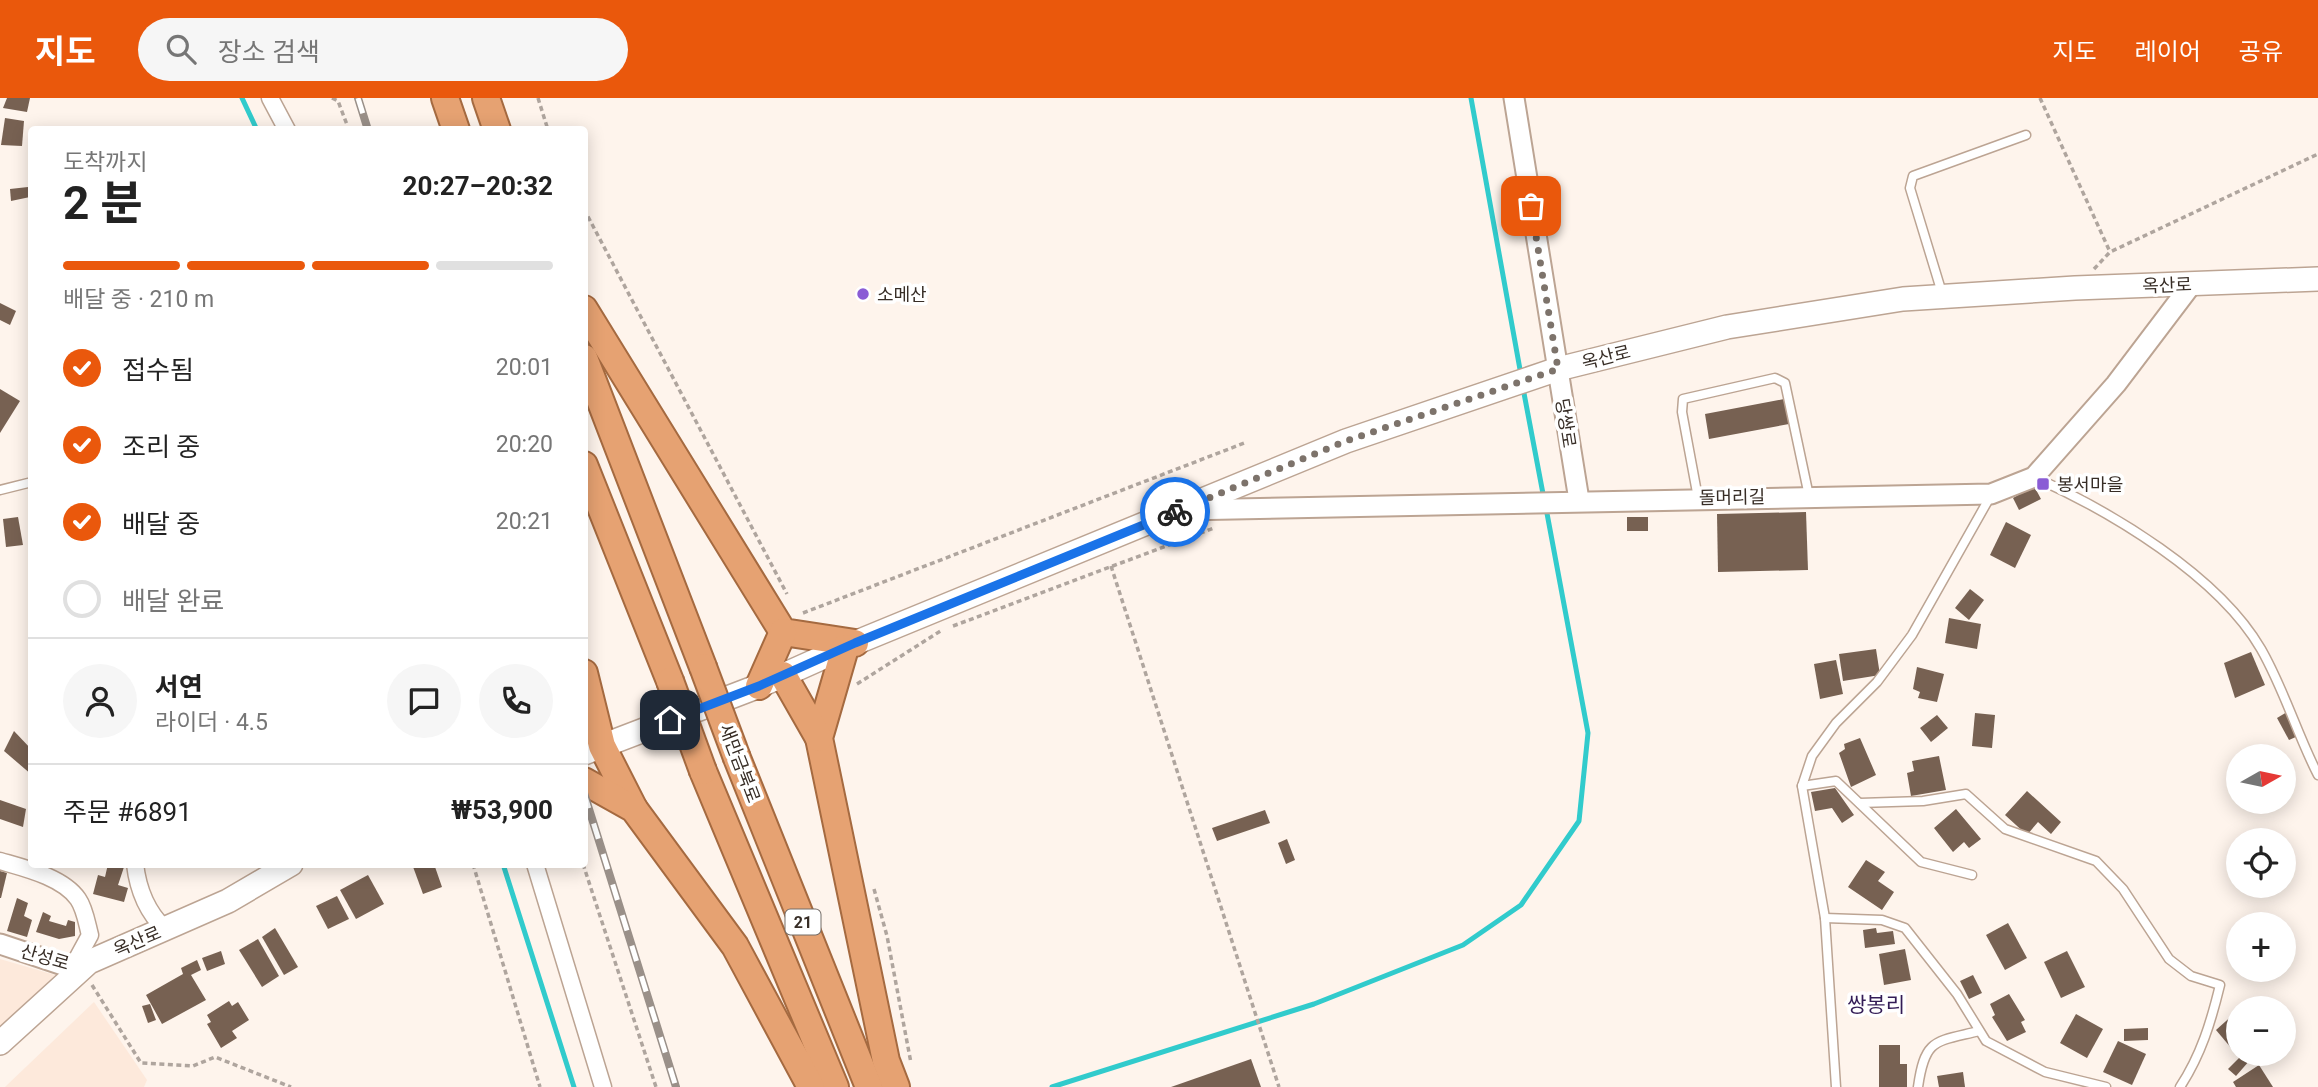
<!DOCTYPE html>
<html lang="ko">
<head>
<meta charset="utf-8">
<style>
	:root { --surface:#fff; --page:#f6f6f6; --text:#222; --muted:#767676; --line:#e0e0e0; --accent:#ea580c }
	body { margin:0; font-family:Roboto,"Noto Sans KR",sans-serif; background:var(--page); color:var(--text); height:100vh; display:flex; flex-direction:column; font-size:26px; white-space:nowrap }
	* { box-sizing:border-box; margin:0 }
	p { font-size:23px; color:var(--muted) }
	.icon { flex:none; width:38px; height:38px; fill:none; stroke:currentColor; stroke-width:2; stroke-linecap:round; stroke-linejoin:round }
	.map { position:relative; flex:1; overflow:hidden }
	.drawer { position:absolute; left:28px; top:28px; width:560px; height:742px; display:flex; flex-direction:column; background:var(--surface); border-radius:7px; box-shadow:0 4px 18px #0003 }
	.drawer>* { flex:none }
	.needle { width:46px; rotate:81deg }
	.controls { position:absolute; left:2226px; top:646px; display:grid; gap:14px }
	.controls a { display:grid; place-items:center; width:70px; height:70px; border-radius:50%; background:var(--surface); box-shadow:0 4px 18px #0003; font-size:35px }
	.pin { position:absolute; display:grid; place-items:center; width:60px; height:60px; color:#fff; margin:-30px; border-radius:14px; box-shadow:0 4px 10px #0006 }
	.courier { position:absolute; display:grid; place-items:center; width:70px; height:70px; margin:-35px; border:5px solid #1a73e8; border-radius:50%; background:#fff; color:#222; box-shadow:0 2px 9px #0007 }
	.summary em { font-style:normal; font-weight:700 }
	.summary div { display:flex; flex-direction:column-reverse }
	.summary { display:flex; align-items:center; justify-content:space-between; height:119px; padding:0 35px }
	h1 { font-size:46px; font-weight:700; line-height:52px }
	.bar { display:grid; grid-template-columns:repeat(4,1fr); gap:10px 7px; align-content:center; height:84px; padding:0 35px }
	.bar i { height:9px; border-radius:5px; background:var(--line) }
	.bar .active { background:var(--accent) }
	.bar p { grid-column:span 4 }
	.line { display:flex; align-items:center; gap:18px; padding:0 35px; border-top:2px solid var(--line) }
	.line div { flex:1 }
	.round { display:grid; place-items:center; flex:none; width:74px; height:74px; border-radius:37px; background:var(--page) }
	ol { padding:0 35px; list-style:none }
	li { display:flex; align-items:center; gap:21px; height:77px }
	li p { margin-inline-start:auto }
	li .icon { padding:7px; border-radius:50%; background:var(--accent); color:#fff; stroke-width:4 }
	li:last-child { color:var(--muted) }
	li i { width:38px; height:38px; border:4px solid var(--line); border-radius:50% }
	header { display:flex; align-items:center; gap:42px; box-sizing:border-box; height:98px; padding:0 35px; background:var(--accent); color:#fff }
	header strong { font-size:33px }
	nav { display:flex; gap:38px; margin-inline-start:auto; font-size:24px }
	.search { width:490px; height:63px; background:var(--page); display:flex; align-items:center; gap:18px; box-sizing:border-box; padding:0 24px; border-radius:38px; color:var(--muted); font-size:26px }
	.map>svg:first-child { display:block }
	.built { fill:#fde9db }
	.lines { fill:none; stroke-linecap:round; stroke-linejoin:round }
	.stream { stroke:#31cbcc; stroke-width:5 }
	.building { fill:#776152 }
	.service-casing { stroke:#bca493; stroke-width:11 }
	.minor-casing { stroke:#bca493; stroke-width:19 }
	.tertiary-casing { stroke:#bca493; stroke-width:23 }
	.secondary-casing { stroke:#bca493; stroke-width:26 }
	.trunk-casing { stroke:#a56a40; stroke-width:30 }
	.path { stroke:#afa59e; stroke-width:3.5; stroke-dasharray:5 3.5; stroke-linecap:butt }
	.service { stroke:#fff; stroke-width:8 }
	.minor { stroke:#fff; stroke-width:16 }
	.tertiary { stroke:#fff; stroke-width:19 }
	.secondary { stroke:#fff; stroke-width:23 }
	.trunk { stroke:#e6a272; stroke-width:26 }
	.rail-casing { stroke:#9a9089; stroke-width:8 }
	.rail { stroke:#fff; stroke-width:5; stroke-dasharray:16; stroke-linecap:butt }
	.trunk-bridge-casing { stroke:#a56a40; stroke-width:30; stroke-linecap:butt }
	.trunk-bridge { stroke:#e6a272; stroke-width:26 }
	.done { stroke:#7d736b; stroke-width:7; stroke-dasharray:0 12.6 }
	.route { stroke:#1a73e8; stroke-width:9 }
	.poi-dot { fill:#8a5cd5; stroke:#fff; stroke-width:2.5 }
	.labels { text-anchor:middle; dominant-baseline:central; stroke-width:7; stroke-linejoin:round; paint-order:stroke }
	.shield { fill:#fff; stroke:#736c67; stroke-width:2 }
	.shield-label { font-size:16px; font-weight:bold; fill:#372d26 }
	.street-label { font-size:18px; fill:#372d26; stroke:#fff }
	.poi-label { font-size:18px; fill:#372d26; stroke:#fff; text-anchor:start }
	.quarter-label { font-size:21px; fill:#331c56; stroke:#fff }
</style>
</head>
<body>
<header>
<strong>지도</strong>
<div class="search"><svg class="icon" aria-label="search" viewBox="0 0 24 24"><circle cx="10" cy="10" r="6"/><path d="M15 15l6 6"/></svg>장소 검색</div>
<nav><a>지도</a><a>레이어</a><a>공유</a></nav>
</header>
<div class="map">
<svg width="2318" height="989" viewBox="0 0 2318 989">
	<rect width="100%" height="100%" fill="#fef4ec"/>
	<!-- built -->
	<g class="built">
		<polygon points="0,861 55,877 0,930"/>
		<polygon points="94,904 147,982 144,989 5,989"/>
	</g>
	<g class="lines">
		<!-- stream -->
		<g class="stream">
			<polyline points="242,0 257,32"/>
			<polyline points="1471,0 1521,277"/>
			<polyline points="1523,290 1544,401"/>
			<polyline points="503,766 574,989"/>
			<polyline points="1052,989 1314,906 1463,847 1521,807 1579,723 1588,635 1546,410"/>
		</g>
	</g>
	<!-- building -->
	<g class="building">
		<polygon points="7,0 30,0 27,14 3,10"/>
		<polygon points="5,20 24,23 22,48 1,47"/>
		<polygon points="28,89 30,99 11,103 10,91"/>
		<polygon points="0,205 16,213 10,227 0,222"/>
		<polygon points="0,291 20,303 0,335"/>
		<polygon points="1784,301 1789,326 1709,341 1705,316"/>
		<polygon points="2034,388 2041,401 2019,412 2013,400"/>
		<polygon points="1806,414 1808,472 1718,474 1717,416"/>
		<polygon points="18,419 23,447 6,449 3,421"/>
		<rect x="1627" y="419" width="21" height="14"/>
		<polygon points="2006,424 2031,437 2015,470 1990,457"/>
		<polygon points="1970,491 1984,502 1969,522 1955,510"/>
		<polygon points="1949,520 1981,526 1977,551 1945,545"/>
		<polygon points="1876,551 1880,577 1843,583 1839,556"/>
		<polygon points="2251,554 2265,587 2235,600 2224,565"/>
		<polygon points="1836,562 1843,596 1820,601 1814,566"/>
		<polygon points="1917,569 1944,576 1937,604 1918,600 1920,594 1913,591"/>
		<polygon points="2287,614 2298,638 2289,642 2277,620"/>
		<polygon points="1975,615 1995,617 1992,650 1972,648"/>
		<polygon points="1937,617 1948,630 1931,644 1920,630"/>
		<polygon points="14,633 32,652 32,677 4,653"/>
		<polygon points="1860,640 1876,677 1851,689 1839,655 1845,651 1844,646"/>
		<polygon points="1939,658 1946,692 1911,698 1907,675 1914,673 1912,663"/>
		<polygon points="1835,690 1854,717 1842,725 1832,710 1815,713 1811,694"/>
		<polygon points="2027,693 2061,724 2051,736 2038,724 2027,737 2005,717"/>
		<polygon points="0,702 26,711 23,729 0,721"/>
		<polygon points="1956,711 1981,741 1969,750 1964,744 1953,754 1934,730"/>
		<polygon points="1265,712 1270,725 1217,743 1212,730"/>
		<polygon points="1287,741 1295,762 1286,766 1278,745"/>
		<polygon points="1866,762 1885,774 1878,783 1894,794 1882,812 1848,789"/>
		<polygon points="108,766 125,766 118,787 128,790 124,804 93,796 98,777 105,779"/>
		<polygon points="412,766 434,766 442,789 423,796"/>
		<polygon points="0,773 7,775 1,800 0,800"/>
		<polygon points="368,777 384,806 356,821 340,792"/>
		<polygon points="337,798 349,821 328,831 316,808"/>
		<polygon points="17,800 28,805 24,818 32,822 27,839 7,833"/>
		<polygon points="43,814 51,818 49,823 66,828 68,822 75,824 75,838 59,841 36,834"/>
		<polygon points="2008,825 2027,860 2005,872 1986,837"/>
		<polygon points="275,830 298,869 284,877 262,839"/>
		<polygon points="1876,830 1877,835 1893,833 1895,846 1865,850 1863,832"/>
		<polygon points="258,841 279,878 262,889 239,852"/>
		<polygon points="1905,851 1911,882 1884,887 1879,856"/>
		<polygon points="221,853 225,866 207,873 202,860"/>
		<polygon points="2067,853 2085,889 2061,900 2044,864"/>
		<polygon points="197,862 201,872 191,877 206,902 162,926 146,897 183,876 181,870"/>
		<polygon points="1973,877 1982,895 1969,901 1960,883"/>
		<polygon points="2009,896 2025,922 2021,924 2026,934 2007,943 1992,919 1995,917 1990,906"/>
		<polygon points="229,903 232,908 238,904 249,922 232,933 237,940 221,950 207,926 211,924 207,917"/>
		<polygon points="150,906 156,922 148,925 142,908"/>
		<polygon points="2235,915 2238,919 2237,957 2216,932"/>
		<polygon points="2076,916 2103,931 2087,960 2060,945"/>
		<polygon points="2148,930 2148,942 2124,943 2124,931"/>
		<polygon points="2118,943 2146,956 2132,987 2103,974"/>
		<polygon points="1879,947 1900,947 1900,966 1907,966 1907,989 1879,989"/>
		<polygon points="2243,956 2250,962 2236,978 2228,971"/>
		<polygon points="1251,961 1261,989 1171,989"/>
		<polygon points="2259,967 2273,989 2236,989 2233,984"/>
		<polygon points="1963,974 1965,989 1939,989 1937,978"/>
	</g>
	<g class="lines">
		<defs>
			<g id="service">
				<polyline points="1942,195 1910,90 1913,78 2026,37"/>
				<path d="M2034 379C2110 413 2218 477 2261 551 2284 591 2297 636 2318 677"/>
				<polyline points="0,392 32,384"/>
				<polyline points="1698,400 1682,314 1683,301 1775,280 1785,285 1809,398"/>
				<polyline points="1802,688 1836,683 1921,764 1972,777"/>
				<path d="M1860 705 1923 703 1966 696 2005 731 2096 763 2123 791 2169 861 2191 878 2220 887C2211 924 2201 957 2180 989"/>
				<polyline points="1825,820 1882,822 1905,830 1957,896 1986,943 2045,974 2106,989"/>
				<polyline points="1836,989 1825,820 1802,688 1812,658 1836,625 1877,584 1912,537 1990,399"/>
				<path d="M1918 989C1925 940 1935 944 1979 933"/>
			</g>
			<g id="minor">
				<polyline points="270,0 287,32"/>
				<path d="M0 763C24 770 63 779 78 801 85 811 87 826 90 837L72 870"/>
				<path d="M135 766C138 792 147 814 165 831"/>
				<polyline points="535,766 603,989"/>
			</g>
			<g id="tertiary">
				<polyline points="1514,0 1579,402"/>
				<polyline points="1184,412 1991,396 2034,379 2116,286 2191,187"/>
				<polyline points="0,846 72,870 89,864"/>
			</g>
			<g id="secondary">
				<polyline points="584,655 759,588 855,545 1346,343 1558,271 1727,229 1903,201 2075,190 2318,181"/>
				<polyline points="0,945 89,864 228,803 291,766"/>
			</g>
			<g id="trunk">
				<polyline points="445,0 456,32"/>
				<polyline points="486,0 497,32"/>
				<polyline points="584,211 783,534 855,545"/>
				<polyline points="584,260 703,569"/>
				<polyline points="584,367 670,583"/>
				<polyline points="845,550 819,640 886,963 896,989"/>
				<polyline points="584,575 602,648 634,711"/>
				<polyline points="783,577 819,640"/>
				<polyline points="759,588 783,534"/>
				<polyline points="737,660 869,989"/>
				<polyline points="703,673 835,989"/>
				<polyline points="584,683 634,711 735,848 811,989"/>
			</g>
		</defs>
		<!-- service casing -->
		<use href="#service" class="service-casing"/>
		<!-- minor casing -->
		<use href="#minor" class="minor-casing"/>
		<!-- tertiary casing -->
		<use href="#tertiary" class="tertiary-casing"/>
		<!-- secondary casing -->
		<use href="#secondary" class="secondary-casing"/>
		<!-- trunk casing -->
		<use href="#trunk" class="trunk-casing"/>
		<!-- path -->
		<g class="path">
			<polyline points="332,0 338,3 349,32"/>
			<polyline points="538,0 548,32"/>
			<polyline points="2040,0 2110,154"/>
			<polyline points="584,111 787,496"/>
			<polyline points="2094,171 2110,154 2318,56"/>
			<polyline points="1111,468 1279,989"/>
			<polyline points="803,515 1247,344"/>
			<polyline points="953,528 1214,430"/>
			<polyline points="857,586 942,532"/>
			<polyline points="473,766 540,989"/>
			<polyline points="583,766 656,989"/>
			<polyline points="874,791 887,838 911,965"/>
			<polyline points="92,887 141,965 193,968 215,959 291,989"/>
		</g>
		<!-- service -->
		<use href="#service" class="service"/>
		<!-- minor -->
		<use href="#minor" class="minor"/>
		<!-- tertiary -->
		<use href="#tertiary" class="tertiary"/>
		<!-- secondary -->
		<use href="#secondary" class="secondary"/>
		<!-- trunk -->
		<use href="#trunk" class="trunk"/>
		<defs>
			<g id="rail">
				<polyline points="358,0 368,32"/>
				<polyline points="584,695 676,989"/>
			</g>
		</defs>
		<!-- rail casing -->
		<use href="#rail" class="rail-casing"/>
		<!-- rail -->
		<use href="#rail" class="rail"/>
		<defs>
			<g id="trunk-bridge">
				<polyline points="703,569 737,660"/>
				<polyline points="670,583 703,673"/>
			</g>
		</defs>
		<!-- trunk-bridge casing -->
		<use href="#trunk-bridge" class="trunk-bridge-casing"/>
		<!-- trunk-bridge -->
		<use href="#trunk-bridge" class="trunk-bridge"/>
	</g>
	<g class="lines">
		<!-- done -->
		<polyline class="done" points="1175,414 1346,343 1558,271 1531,108"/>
		<!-- route -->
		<polyline class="route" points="670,622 759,588 855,545 1175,414"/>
	</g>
	<!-- markers -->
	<g class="poi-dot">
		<circle cx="863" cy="196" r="7"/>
		<rect x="2036" y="379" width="14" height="14" rx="3.5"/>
	</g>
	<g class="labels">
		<!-- shield labels -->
		<rect class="shield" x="785.5" y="811.5" width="35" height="25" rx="5"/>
		<g class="shield-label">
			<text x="803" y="824">21</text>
		</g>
		<!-- street labels -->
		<g class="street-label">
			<text transform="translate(2167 187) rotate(-2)">옥산로</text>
			<text transform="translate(1606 259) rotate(-14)">옥산로</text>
			<text transform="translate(1566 325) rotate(81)">당쌍로</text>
			<text transform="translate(1732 399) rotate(-1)">돌머리길</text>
			<text transform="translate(740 665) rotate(69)">새만금북로</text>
			<text transform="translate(137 843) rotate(-23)">옥산로</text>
			<text transform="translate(45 859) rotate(16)">산성로</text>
		</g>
		<!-- poi labels -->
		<g class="poi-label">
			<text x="877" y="196">소메산</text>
			<text x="2057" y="386">봉서마을</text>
		</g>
		<!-- quarter labels -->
		<g class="quarter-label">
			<text x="1876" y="907">쌍봉리</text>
		</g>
	</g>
</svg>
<div class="controls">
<a><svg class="needle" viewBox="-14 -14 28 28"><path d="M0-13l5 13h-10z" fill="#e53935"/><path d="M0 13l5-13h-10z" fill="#767676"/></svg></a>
<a><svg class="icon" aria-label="locate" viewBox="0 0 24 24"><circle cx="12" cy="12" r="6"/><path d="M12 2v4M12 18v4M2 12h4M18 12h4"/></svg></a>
<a>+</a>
<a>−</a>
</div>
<div class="pin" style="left:1531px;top:108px;background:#ea580c"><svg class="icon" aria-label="bag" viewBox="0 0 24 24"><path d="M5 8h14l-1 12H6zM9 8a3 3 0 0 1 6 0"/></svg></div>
<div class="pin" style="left:670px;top:622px;background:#1f2937"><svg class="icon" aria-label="home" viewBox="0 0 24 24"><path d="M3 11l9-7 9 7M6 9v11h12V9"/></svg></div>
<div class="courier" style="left:1175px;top:414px"><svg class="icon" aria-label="bike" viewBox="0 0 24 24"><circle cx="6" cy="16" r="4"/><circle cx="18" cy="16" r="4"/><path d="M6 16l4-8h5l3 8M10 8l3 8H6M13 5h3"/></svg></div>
<section class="drawer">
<div class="summary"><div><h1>2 분</h1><p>도착까지</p></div><em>20:27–20:32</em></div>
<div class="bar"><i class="active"></i><i class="active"></i><i class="active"></i><i></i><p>배달 중 · 210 m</p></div>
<ol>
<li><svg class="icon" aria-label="check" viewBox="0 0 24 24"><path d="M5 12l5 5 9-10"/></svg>접수됨<p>20:01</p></li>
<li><svg class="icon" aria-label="check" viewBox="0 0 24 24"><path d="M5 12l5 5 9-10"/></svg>조리 중<p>20:20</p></li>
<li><svg class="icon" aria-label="check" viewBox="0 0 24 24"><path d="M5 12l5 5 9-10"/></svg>배달 중<p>20:21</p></li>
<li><i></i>배달 완료</li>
</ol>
<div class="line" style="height:126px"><a class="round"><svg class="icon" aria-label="person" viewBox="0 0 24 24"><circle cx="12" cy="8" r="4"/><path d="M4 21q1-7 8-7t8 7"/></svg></a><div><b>서연</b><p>라이더 · 4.5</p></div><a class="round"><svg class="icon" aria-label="chat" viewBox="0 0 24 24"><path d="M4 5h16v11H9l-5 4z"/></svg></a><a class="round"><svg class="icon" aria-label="phone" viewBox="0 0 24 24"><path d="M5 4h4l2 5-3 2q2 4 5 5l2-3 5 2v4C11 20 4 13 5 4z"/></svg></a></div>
<div class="line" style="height:91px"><div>주문 #6891</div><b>₩53,900</b></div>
</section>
</div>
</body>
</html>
